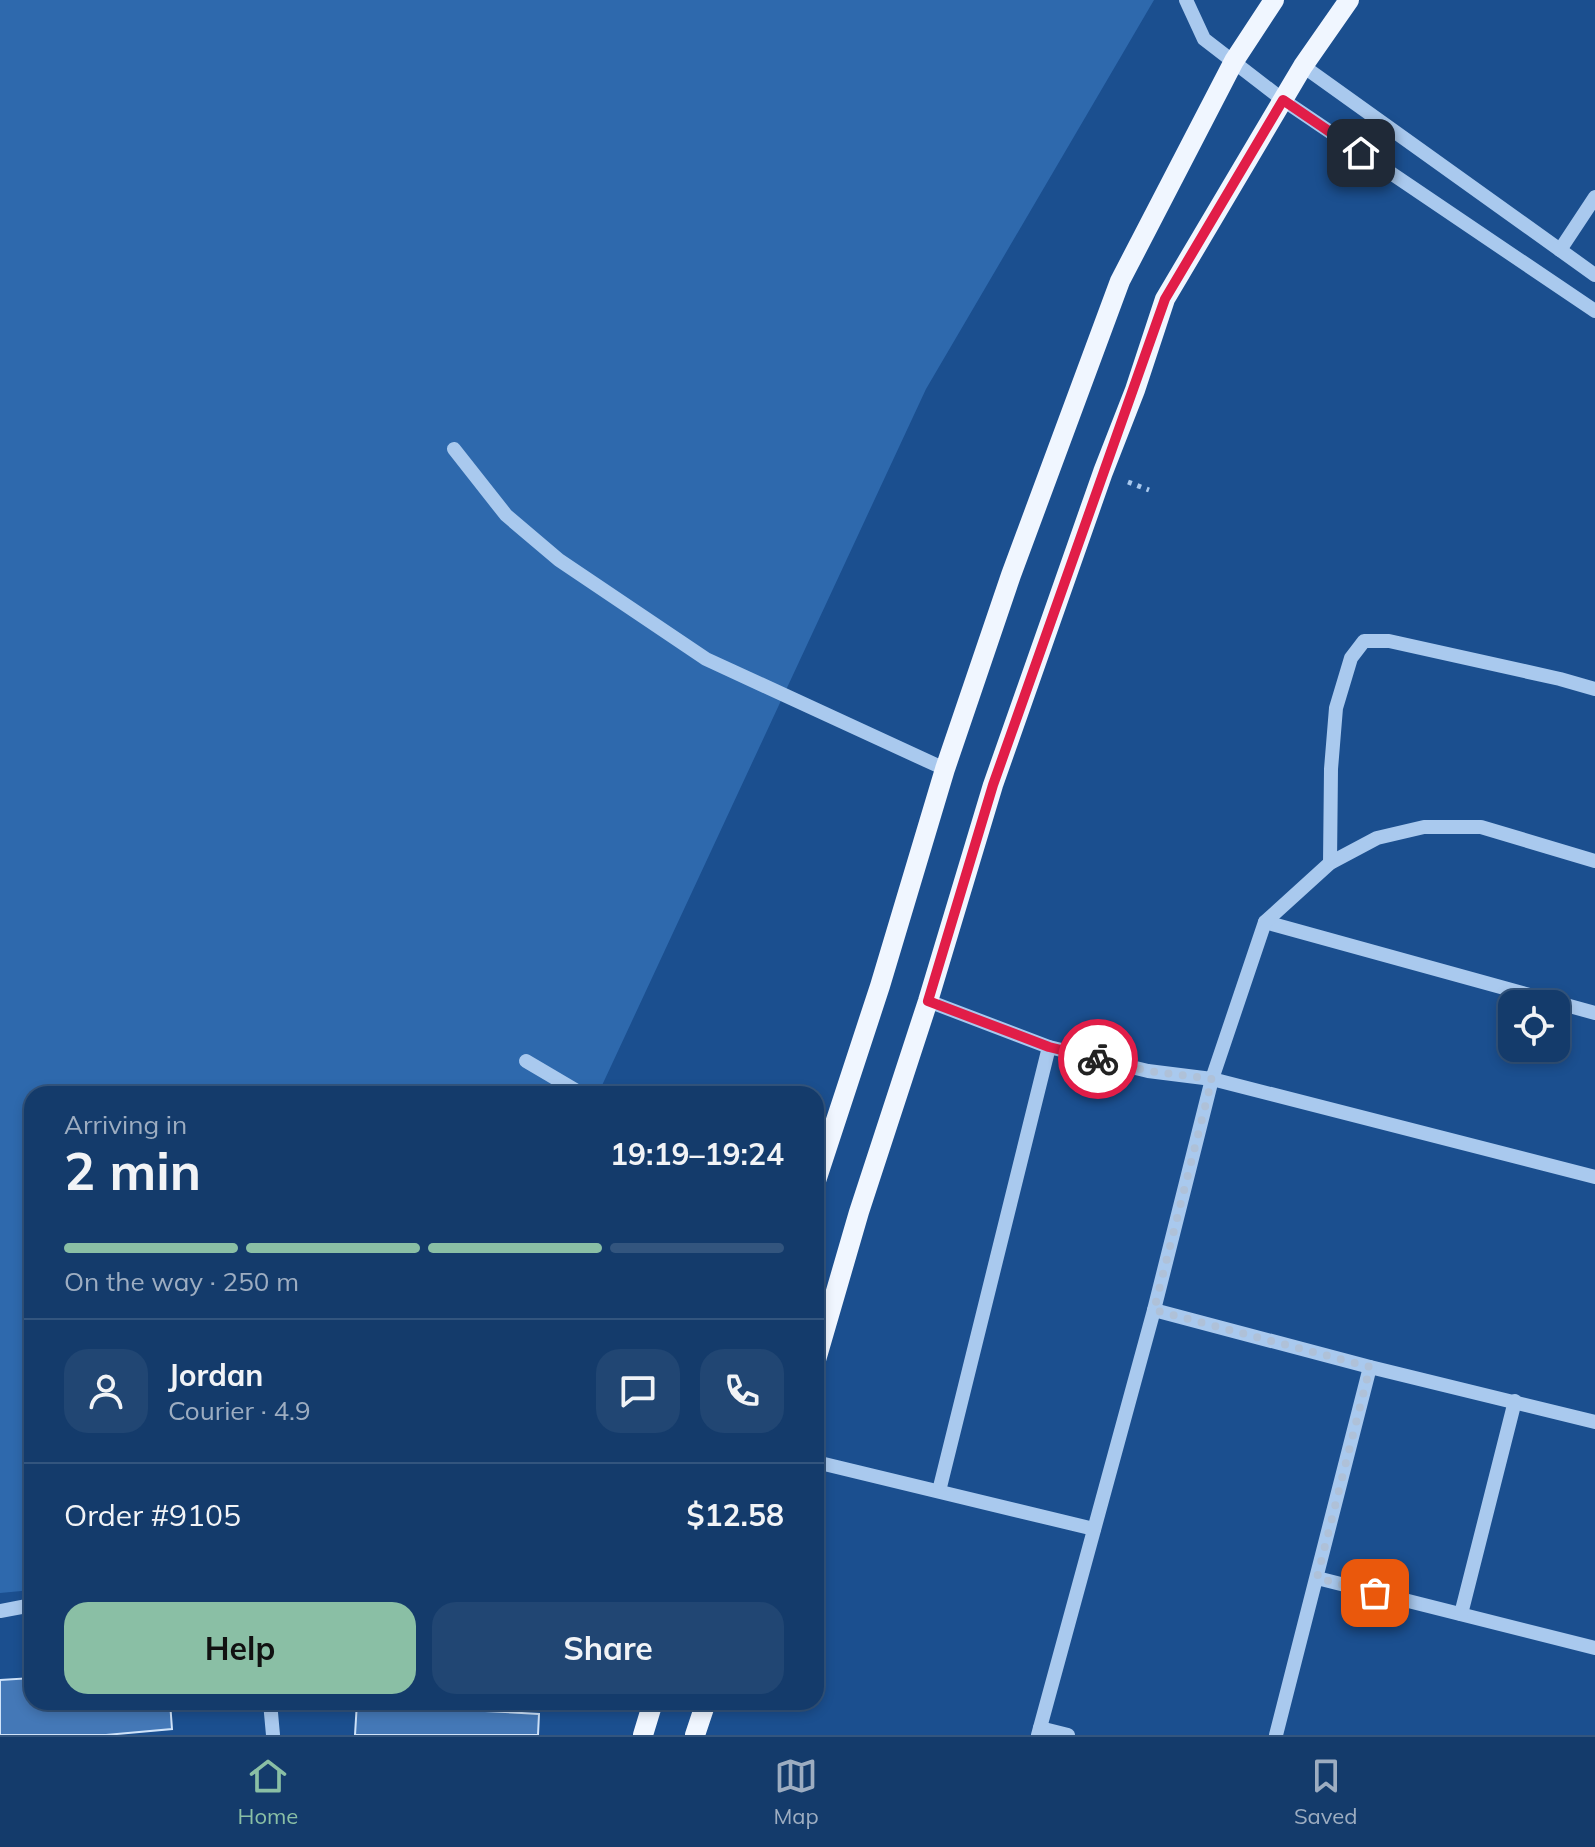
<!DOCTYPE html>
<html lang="en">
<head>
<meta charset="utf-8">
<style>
	:root { --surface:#143b6b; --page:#214673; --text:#f1f3f6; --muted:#9dadc1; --line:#33557e; --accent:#8abfa5 }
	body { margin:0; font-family:Mulish,sans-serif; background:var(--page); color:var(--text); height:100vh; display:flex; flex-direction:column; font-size:30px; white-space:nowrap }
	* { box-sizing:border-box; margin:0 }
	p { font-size:26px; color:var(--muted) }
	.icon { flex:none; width:44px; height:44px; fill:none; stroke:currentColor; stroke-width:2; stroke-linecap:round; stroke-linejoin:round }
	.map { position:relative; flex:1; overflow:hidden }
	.panel { position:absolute; left:24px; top:1086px; width:800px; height:624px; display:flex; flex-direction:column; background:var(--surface); border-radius:24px; box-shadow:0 4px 12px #0003,0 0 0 2px var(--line) }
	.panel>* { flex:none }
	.tools { position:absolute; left:1498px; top:990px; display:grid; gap:16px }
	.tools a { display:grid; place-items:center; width:72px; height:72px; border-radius:16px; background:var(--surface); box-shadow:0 4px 12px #0003,0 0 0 2px var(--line); font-size:40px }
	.pin { position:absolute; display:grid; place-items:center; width:68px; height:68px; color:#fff; margin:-34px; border-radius:16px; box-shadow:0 4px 12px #0006 }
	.courier { position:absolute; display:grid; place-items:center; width:80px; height:80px; margin:-40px; border:6px solid #e11d48; border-radius:50%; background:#fff; color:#222; box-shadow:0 2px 10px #0007 }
	.overview em { font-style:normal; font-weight:700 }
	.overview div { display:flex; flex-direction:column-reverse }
	.overview { display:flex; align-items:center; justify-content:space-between; height:136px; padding:0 40px }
	h1 { font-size:52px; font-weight:700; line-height:60px }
	.bar { display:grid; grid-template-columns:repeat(4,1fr); gap:12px 8px; align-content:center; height:96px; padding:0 40px }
	.bar i { height:10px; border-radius:6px; background:var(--line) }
	.bar .active { background:var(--accent) }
	.bar p { grid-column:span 4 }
	.line { display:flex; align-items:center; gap:20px; padding:0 40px; border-top:2px solid var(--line) }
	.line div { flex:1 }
	.round { display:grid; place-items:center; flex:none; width:84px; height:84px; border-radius:24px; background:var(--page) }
	.primary-button { display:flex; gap:16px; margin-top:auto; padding:16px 40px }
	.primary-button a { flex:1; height:92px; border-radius:24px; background:var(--accent); color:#111; font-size:32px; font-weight:700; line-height:92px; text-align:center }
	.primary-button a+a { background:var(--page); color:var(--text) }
	.tab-bar { display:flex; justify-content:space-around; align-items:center; height:112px; border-top:2px solid var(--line); background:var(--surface); font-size:22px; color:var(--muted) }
	.tab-bar a { display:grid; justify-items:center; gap:4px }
	.tab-bar .active { color:var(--accent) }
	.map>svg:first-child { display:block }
	.green { fill:#2e69ad }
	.building { fill:#4478b7; stroke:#cfe3fa; stroke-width:2 }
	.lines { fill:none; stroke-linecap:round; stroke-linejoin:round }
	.path { stroke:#a9c9ee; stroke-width:5; stroke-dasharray:4 6; stroke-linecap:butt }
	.minor { stroke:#a9c9ee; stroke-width:14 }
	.major { stroke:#f0f6ff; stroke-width:20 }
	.done { stroke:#afc1d8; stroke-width:8; stroke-dasharray:0 14.4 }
	.route { stroke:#e11d48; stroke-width:10 }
</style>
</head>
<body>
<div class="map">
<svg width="1595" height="1735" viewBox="0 0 1595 1735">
	<rect width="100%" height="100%" fill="#1b4f8f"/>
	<!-- green -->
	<polygon class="green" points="0,0 1154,0 926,389 598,1094 32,1094 32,1590 0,1593"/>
	<!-- building -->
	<g class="building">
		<polygon points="32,1678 32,1702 170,1702 172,1729 106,1735 0,1735 0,1680"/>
		<polygon points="357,1702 429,1705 429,1702 487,1702 486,1711 539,1714 538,1735 355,1735"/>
	</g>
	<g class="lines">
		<!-- path -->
		<polyline class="path" points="1128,482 1149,490"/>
		<!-- minor -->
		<g class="minor">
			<polyline points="1186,0 1204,39 1283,100 1595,311"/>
			<polyline points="1303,66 1595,275"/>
			<polyline points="1560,250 1595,197"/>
			<polyline points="454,449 506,515 559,560 706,659 945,769"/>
			<polyline points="1330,863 1331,769 1336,708 1351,658 1364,641 1389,641 1560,679 1595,689"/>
			<polyline points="1265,922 1595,1013"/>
			<polyline points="928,1001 1049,1047 1148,1071 1212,1079 1265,922 1330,863 1377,838 1424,827 1481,827 1595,861"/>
			<polyline points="526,1061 582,1094"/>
			<polyline points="1154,1310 1370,1367 1595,1422"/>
			<polyline points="816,1462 1094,1529"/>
			<polyline points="939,1491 1049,1047"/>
			<polyline points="1317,1578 1595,1648"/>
			<polyline points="0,1611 32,1605"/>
			<polyline points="1461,1614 1515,1401"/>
			<polyline points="270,1702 273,1735"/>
			<polyline points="1040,1728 1068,1735"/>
			<polyline points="1038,1735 1154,1310 1212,1079 1595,1177"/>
			<polyline points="1276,1735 1370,1367"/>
		</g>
		<!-- major -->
		<g class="major">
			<polyline points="816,1181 880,986 945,769 1011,575 1120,281 1234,61 1274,0"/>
			<polyline points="816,1360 859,1212 928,1001 993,785 1103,472 1135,390 1165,299 1303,66 1349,0"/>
			<polyline points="643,1735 653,1702"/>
			<polyline points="695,1735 706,1702"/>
		</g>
	</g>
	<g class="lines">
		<!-- done -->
		<polyline class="done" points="1098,1059 1148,1071 1212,1079 1154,1310 1370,1367 1317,1578 1375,1593"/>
		<!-- route -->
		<polyline class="route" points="1098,1059 1049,1047 928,1001 993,785 1165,299 1283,100 1361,153"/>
	</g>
</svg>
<div class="tools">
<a><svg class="icon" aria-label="locate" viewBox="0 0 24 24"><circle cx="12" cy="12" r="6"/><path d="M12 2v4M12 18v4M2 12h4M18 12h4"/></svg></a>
</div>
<div class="pin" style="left:1375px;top:1593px;background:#ea580c"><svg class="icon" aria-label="bag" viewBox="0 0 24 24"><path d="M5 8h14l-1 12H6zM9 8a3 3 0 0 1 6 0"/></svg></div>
<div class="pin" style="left:1361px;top:153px;background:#1f2937"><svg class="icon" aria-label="home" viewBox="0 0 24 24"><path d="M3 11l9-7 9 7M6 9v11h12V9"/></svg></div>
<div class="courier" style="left:1098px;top:1059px"><svg class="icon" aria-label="bike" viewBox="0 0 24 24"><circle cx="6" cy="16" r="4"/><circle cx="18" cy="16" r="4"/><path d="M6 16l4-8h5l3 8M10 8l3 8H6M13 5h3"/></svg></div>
<section class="panel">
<div class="overview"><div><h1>2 min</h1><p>Arriving in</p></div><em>19:19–19:24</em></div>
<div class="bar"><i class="active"></i><i class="active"></i><i class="active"></i><i></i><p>On the way · 250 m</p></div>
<div class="line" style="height:144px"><a class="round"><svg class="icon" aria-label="person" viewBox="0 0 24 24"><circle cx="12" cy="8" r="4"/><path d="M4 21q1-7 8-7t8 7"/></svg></a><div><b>Jordan</b><p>Courier · 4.9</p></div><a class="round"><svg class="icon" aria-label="chat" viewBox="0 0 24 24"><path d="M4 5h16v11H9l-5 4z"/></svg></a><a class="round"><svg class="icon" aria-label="phone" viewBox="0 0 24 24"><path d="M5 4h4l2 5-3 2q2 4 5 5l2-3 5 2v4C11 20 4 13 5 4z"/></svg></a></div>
<div class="line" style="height:104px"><div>Order #9105</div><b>$12.58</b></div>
<div class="primary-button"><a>Help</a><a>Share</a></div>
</section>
</div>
<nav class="tab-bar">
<a class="active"><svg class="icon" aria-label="home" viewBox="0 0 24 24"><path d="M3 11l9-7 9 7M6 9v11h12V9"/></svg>Home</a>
<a><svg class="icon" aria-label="map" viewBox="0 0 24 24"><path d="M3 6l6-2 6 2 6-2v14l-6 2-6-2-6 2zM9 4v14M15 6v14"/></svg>Map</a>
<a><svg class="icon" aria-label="saved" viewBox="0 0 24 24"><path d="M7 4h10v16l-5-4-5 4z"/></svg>Saved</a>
</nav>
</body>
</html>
